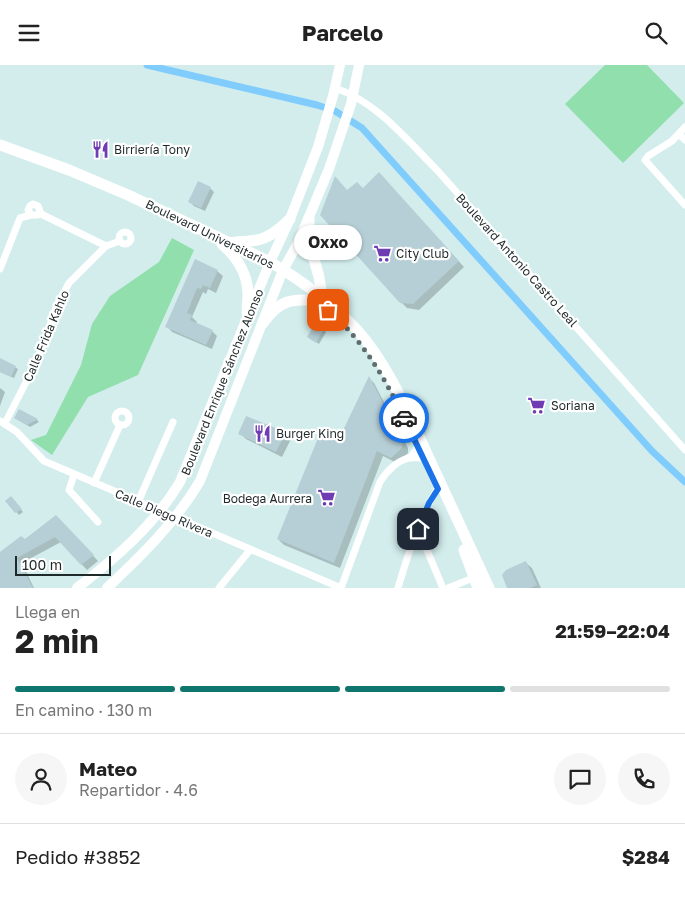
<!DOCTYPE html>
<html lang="es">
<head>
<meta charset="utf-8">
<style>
	:root { --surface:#fff; --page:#f6f6f6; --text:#222; --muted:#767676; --line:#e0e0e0; --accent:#0f766e }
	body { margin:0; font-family:"Golos Text",sans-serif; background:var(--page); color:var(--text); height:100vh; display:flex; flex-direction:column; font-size:19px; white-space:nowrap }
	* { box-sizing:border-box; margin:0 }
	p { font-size:16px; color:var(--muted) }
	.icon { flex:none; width:28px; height:28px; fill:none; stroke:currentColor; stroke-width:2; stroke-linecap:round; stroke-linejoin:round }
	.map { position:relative; height:523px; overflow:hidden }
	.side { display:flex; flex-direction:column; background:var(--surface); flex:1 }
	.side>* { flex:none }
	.scale { position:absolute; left:15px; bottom:12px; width:96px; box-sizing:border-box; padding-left:5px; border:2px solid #1f2929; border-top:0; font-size:14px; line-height:18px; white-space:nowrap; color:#1f2929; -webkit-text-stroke:4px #fff; paint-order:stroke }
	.pin { position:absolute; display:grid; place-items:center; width:42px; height:42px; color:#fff; margin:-21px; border-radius:10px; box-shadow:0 2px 8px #0006 }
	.courier { position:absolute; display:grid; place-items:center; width:50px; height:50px; margin:-25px; border:4px solid #1a73e8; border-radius:50%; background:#fff; color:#222; box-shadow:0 1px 6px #0007 }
	.bubble { position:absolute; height:35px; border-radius:18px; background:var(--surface); box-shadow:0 1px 4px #0004; font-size:16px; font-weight:700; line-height:35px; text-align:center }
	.head em { font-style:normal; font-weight:700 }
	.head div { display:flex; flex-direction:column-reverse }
	.head { display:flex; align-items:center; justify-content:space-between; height:85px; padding:0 15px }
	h1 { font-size:32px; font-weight:700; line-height:38px }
	.bar { display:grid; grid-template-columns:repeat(4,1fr); gap:8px 5px; align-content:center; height:60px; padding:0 15px }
	.bar i { height:6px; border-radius:4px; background:var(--line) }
	.bar .current { background:var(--accent) }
	.bar p { grid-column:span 4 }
	.line { display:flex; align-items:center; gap:12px; padding:0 15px; border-top:1px solid var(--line) }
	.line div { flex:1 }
	.round { display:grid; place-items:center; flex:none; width:52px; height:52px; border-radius:26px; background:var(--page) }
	header { display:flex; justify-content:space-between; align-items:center; height:65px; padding:0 15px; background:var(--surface); font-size:22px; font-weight:700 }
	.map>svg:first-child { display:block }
	.green { fill:#90dfac }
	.shadow { fill:#0003 }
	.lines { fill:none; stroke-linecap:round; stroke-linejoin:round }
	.canal { stroke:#80cdfd; stroke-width:7 }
	.building { fill:#b6cfd6 }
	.street { stroke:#fff; stroke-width:7 }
	.secondary { stroke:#fff; stroke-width:10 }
	.primary { stroke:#fff; stroke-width:11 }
	.done { stroke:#5e6e6e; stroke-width:5; stroke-dasharray:0 9 }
	.route { stroke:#1a73e8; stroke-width:6 }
	.labels { text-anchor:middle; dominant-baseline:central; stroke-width:4.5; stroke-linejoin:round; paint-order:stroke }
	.poi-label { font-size:12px; fill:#1f2929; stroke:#fff; text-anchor:start }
	.street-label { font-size:12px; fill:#1f2929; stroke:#fff }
</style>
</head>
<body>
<header><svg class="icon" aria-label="menu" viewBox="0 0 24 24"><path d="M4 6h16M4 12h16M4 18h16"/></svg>Parcelo<svg class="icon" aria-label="search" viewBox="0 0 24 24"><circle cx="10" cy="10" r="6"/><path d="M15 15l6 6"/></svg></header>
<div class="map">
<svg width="685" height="523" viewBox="0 0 685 523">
	<rect width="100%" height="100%" fill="#d3eded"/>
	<!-- green -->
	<g class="green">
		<polygon points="605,0 647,0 684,38 623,98 565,39"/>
		<polygon points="172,173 194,185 138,310 88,332 52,390 31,375 46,370 81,300 92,259 110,231 159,197"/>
	</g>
	<!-- shadow -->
	<g class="shadow">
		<polygon points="385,115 464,202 419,245 407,243 401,237 347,127 363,125"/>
		<polygon points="210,123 214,127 205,146 194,141 190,137"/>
		<polygon points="195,196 217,206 223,211 216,228 208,224 206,229 203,227 192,252 197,257 196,259 212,266 217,271 212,284 172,267 167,261"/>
		<polygon points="323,264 326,267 319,279 308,272"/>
		<polygon points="0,294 18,304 14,313 0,307"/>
		<polygon points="369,313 374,318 408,383 408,388 397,398 383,391 340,503 284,480 278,474 339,377"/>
		<polygon points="0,323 5,327 0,341"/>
		<polygon points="19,345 37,355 39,357 30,362 18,355 15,353"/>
		<polygon points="240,368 285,368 291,374 282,392 246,374"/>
		<polygon points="11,433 23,447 19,450 7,436"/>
		<polygon points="56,452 98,496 87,505 61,477 22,498 34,523 0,523 0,495"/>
		<polygon points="526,498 532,503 541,523 509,523"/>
	</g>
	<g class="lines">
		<!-- canal -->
		<polyline class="canal" points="147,0 317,40 335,46 362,63 652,386 685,417"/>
	</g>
	<!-- building -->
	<g class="building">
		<polygon points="379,107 459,196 413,239 400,238 320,150 335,111 347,125 357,117 363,123"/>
		<polygon points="198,116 211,122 201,143 188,137"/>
		<polygon points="195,194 218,205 210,223 203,220 201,224 197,223 187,248 192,250 190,255 213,265 206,280 165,262"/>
		<polygon points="317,259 324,263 316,278 307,272 314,260"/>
		<polygon points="0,293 16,301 11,312 0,307"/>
		<polygon points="369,311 403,376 402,383 391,393 377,386 334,498 277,474 320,368 338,376"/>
		<polygon points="19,344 38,354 27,360 14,353"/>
		<polygon points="246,351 286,367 276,387 238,369"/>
		<polygon points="11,431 22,444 15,448 5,436"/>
		<polygon points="56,450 94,490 81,500 55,472 17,493 33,523 0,523 0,487 21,471 25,474"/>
		<polygon points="526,496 537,520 530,523 507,523 502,510 506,505"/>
	</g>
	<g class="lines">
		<!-- street -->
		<g class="street">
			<path d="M335 23C377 37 406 74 437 105L685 385"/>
			<polyline points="685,62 672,76 648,91 645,95 685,140"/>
			<polyline points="679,69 685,75"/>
			<polyline points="39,148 106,181"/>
			<circle cx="125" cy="173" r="6"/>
			<polyline points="0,204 20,153 31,150 38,150 40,146 38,141 33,139 30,141 28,145 31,150"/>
			<circle cx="122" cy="353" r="7"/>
			<path d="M0 356 17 367 44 396 341 523 380 417C386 407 396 397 408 393 415 392 421 394 428 392"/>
			<polyline points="5,358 38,294 57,240 69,218 106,181 120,176"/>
			<polyline points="410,393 418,382 423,381"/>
			<polyline points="74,410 69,425 98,457"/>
			<polyline points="94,418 120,360"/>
			<polyline points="138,437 173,357"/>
			<polyline points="418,464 443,523"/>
			<polyline points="219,523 250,485"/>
			<path d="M398 523C408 489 419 454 437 424"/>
			<polyline points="448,523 473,513"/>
		</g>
		<!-- secondary -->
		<g class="secondary">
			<path d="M77 523C116 493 155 459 180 417L270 197 290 154 318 82 333 31 340 0"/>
			<path d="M107 523C141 491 176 457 200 416L283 205 298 178 329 104 351 39 359 0"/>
		</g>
		<!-- primary -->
		<g class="primary">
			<path d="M0 80 69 105 128 130 270 197C300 214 334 240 357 265 389 301 408 348 428 391 448 435 469 479 489 523"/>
			<polyline points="309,153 309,176 319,212 322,232"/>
			<path d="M229 178C239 176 247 177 257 175 270 173 281 163 290 154"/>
			<path d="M222 179C237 192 248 210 248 230 248 239 246 246 248 254"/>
			<path d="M263 258C279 235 292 233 318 236"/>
			<polyline points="464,485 478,523"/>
		</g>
	</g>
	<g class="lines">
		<!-- done -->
		<path class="done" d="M328 245C362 274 385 313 404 353"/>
		<!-- route -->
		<polyline class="route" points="404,353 438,424 429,438 418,464"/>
	</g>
	<!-- icons -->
	<defs>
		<symbol id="restaurant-bare" viewBox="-9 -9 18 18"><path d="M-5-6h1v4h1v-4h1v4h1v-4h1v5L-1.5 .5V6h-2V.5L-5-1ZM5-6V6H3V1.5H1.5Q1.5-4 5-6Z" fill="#6f3cb3" stroke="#fff" stroke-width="2.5" paint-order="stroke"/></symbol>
		<symbol id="supermarket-bare" viewBox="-9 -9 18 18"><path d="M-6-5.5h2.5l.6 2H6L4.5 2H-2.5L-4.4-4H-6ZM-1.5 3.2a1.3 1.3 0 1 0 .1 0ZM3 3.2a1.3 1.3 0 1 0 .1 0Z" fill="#6f3cb3" stroke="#fff" stroke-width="2.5" paint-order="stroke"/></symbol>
	</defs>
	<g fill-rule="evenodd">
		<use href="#restaurant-bare" x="88" y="72" width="25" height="25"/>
		<use href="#supermarket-bare" x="370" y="176" width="25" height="25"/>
		<use href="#supermarket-bare" x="524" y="328" width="25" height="25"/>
		<use href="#restaurant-bare" x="250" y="356" width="25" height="25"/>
		<use href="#supermarket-bare" x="314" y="420" width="25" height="25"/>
	</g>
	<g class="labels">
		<!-- poi labels -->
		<g class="poi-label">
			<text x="114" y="84">Birriería Tony</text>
			<text x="396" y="188">City Club</text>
			<text x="551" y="340">Soriana</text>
			<text x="276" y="368">Burger King</text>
			<text x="312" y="433" text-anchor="end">Bodega Aurrera</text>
		</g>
		<!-- street labels -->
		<g class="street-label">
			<text transform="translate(210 169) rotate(26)">Boulevard Universitarios</text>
			<text transform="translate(517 195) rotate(48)">Boulevard Antonio Castro Leal</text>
			<text transform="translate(46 271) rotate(-67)">Calle Frida Kahlo</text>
			<text transform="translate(222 317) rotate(-68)">Boulevard Enrique Sánchez Alonso</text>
			<text transform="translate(164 448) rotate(23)">Calle Diego Rivera</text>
		</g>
	</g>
</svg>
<div class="scale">100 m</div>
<div class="pin" style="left:328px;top:245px;background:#ea580c"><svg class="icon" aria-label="bag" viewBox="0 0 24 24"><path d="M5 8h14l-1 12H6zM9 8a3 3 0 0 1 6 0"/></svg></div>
<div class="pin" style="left:418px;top:464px;background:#1f2937"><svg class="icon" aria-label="home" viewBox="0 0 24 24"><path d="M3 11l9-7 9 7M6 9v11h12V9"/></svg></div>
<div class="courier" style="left:404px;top:353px"><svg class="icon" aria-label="car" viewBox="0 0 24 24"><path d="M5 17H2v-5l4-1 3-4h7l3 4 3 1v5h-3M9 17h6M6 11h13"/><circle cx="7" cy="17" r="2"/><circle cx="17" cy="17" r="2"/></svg></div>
<div class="bubble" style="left:294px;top:160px;width:68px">Oxxo</div>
</div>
<section class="side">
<div class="head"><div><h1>2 min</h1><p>Llega en</p></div><em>21:59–22:04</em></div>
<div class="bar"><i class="current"></i><i class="current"></i><i class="current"></i><i></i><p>En camino · 130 m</p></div>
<div class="line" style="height:90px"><a class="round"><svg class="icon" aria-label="person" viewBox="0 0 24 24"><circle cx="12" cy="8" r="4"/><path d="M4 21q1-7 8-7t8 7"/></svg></a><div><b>Mateo</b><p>Repartidor · 4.6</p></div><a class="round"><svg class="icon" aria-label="chat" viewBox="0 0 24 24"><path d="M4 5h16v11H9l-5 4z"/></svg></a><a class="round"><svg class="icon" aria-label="phone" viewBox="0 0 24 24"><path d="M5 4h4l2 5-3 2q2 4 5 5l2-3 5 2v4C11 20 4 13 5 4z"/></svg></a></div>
<div class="line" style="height:65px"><div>Pedido #3852</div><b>$284</b></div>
</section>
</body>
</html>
